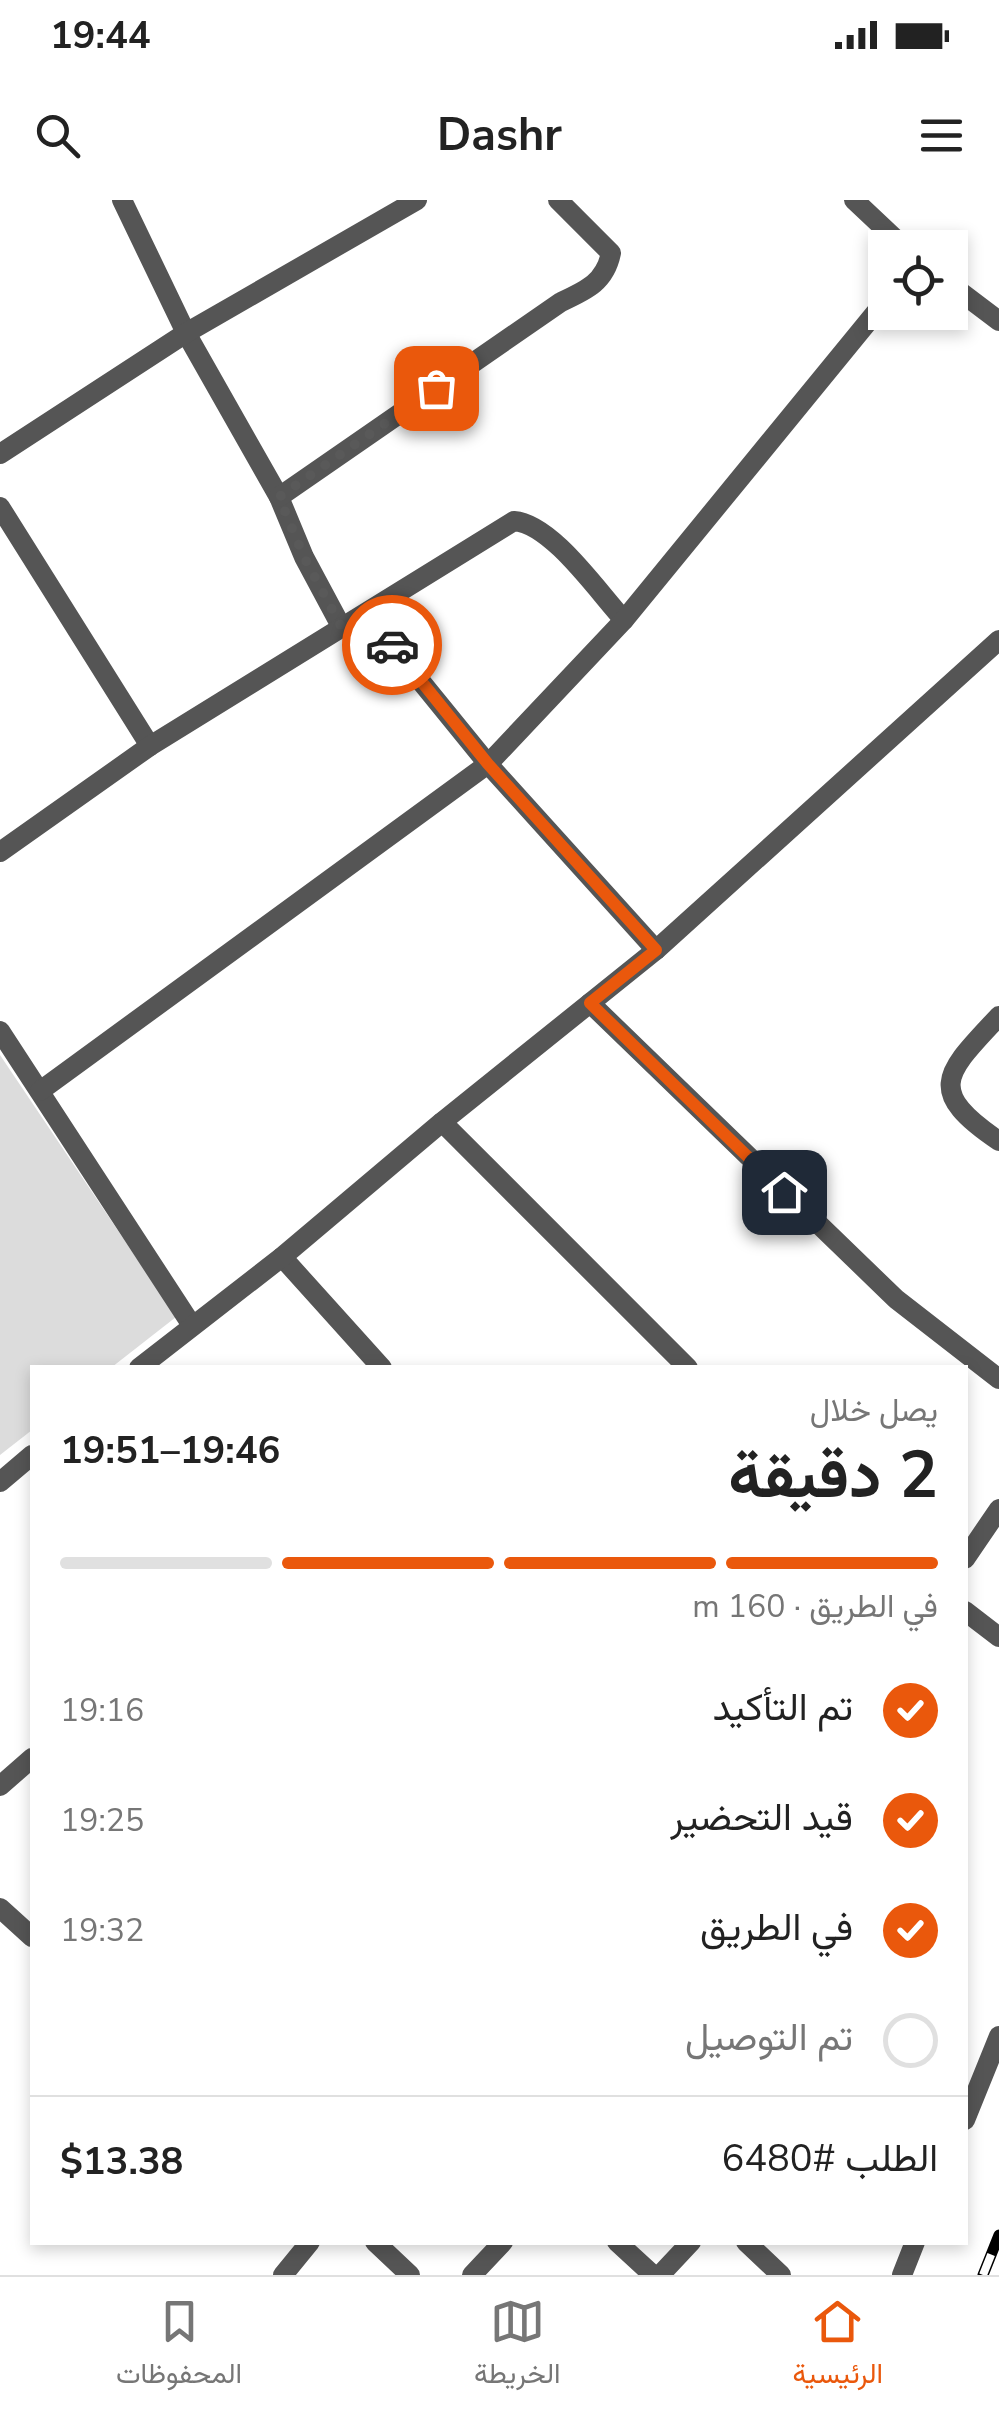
<!DOCTYPE html>
<html lang="ar">
<head>
<meta charset="utf-8">
<style>
	:root { --surface:#fff; --page:#f6f6f6; --text:#222; --muted:#767676; --line:#e0e0e0; --accent:#ea580c }
	body { margin:0; font-family:"Nunito Sans",Vazirmatn,sans-serif; background:var(--page); color:var(--text); direction:rtl; height:100vh; display:flex; flex-direction:column; font-size:38px; white-space:nowrap }
	* { box-sizing:border-box; margin:0 }
	p { font-size:32px; color:var(--muted) }
	.icon { flex:none; width:55px; height:55px; fill:none; stroke:currentColor; stroke-width:2; stroke-linecap:round; stroke-linejoin:round }
	.map { position:relative; flex:1; overflow:hidden; direction:ltr }
	.drawer { position:absolute; left:30px; top:1165px; width:938px; height:880px; display:flex; flex-direction:column; background:var(--surface); border-radius:0px; box-shadow:0 5px 15px #0003; direction:rtl }
	.drawer>* { flex:none }
	.controls { position:absolute; left:868px; top:30px; display:grid; gap:20px }
	.controls a { display:grid; place-items:center; width:100px; height:100px; border-radius:0px; background:var(--surface); box-shadow:0 5px 15px #0003; font-size:50px }
	.pin { position:absolute; display:grid; place-items:center; width:85px; height:85px; color:#fff; margin:-42px; border-radius:20px; box-shadow:0 5px 15px #0006 }
	.courier { position:absolute; display:grid; place-items:center; width:100px; height:100px; margin:-50px; border:8px solid #ea580c; border-radius:50%; background:#fff; color:#222; box-shadow:0 2px 12px #0007 }
	.summary em { font-style:normal; font-weight:700 }
	.summary div { display:flex; flex-direction:column-reverse }
	.summary { display:flex; align-items:center; justify-content:space-between; height:170px; padding:0 30px }
	h1 { font-size:65px; font-weight:700; line-height:75px }
	.bar { display:grid; grid-template-columns:repeat(4,1fr); gap:15px 10px; align-content:center; height:120px; padding:0 30px }
	.bar i { height:12px; border-radius:8px; background:var(--line) }
	.bar .active { background:var(--accent) }
	.bar p { grid-column:span 4 }
	.line { display:flex; align-items:center; gap:25px; padding:0 30px; border-top:2px solid var(--line) }
	.line div { flex:1 }
	ol { padding:0 30px; list-style:none }
	li { display:flex; align-items:center; gap:30px; height:110px }
	li p { margin-inline-start:auto }
	li .icon { padding:10px; border-radius:50%; background:var(--accent); color:#fff; stroke-width:4 }
	li:last-child { color:var(--muted) }
	li i { width:55px; height:55px; border:5px solid var(--line); border-radius:50% }
	.status { display:flex; justify-content:space-between; align-items:center; height:70px; padding:0 50px; background:var(--surface); direction:ltr }
	.status svg { height:28px; fill:currentColor }
	header { display:flex; justify-content:space-between; align-items:center; height:130px; padding:0 30px; background:var(--surface); font-size:45px; font-weight:700 }
	.dock { display:flex; justify-content:space-around; align-items:center; height:140px; border-top:2px solid var(--line); background:var(--surface); font-size:28px; color:var(--muted) }
	.dock a { display:grid; justify-items:center; gap:5px }
	.dock .active { color:var(--accent) }
	.map>svg:first-child { display:block }
	.green { fill:#dcdcdc }
	.lines { fill:none; stroke-linecap:round; stroke-linejoin:round }
	.street { stroke:#555; stroke-width:20 }
	.rail-casing { stroke:#000; stroke-width:11 }
	.rail { stroke:#fff; stroke-width:8; stroke-dasharray:22; stroke-linecap:butt }
	.done { stroke:#595959; stroke-width:10; stroke-dasharray:0 18 }
	.route { stroke:#ea580c; stroke-width:12 }
</style>
</head>
<body>
<div class="status"><b>19:44</b><svg viewBox="0 0 49 12"><path d="M0 12V9h3v3zM5 12V6h3v6zM10 12V3h3v9zM15 12V0h3v12zM26 1h20v11H26zM47 4h2v5h-2z"/></svg></div>
<header><svg class="icon" aria-label="menu" viewBox="0 0 24 24"><path d="M4 6h16M4 12h16M4 18h16"/></svg>Dashr<svg class="icon" aria-label="search" viewBox="0 0 24 24"><circle cx="10" cy="10" r="6"/><path d="M15 15l6 6"/></svg></header>
<div class="map">
<svg width="999" height="2075" viewBox="0 0 999 2075">
	<rect width="100%" height="100%" fill="#fff"/>
	<!-- green -->
	<polygon class="green" points="0,855 176,1117 112,1167 32,1168 32,1230 0,1255"/>
	<g class="lines">
		<!-- street -->
		<g class="street">
			<polyline points="122,0 186,133 279,297 304,357 342,428"/>
			<polyline points="854,0 905,48"/>
			<polyline points="950,84 999,121"/>
			<polyline points="0,254 186,133 417,0"/>
			<path d="M279 297 561 102C587 90 605 82 611 53L558 0"/>
			<polyline points="0,307 150,546"/>
			<polyline points="366,414 488,564 656,750"/>
			<path d="M0 652 150 546 514 321C552 324 598 392 624 420"/>
			<polyline points="590,803 896,1099 999,1179"/>
			<path d="M999 816C947 872 923 890 999 941"/>
			<polyline points="0,831 191,1124"/>
			<polyline points="40,891 488,564 624,420 885,101"/>
			<polyline points="442,922 688,1168"/>
			<polyline points="282,1057 382,1168"/>
			<polyline points="139,1168 282,1057 442,922 656,750 999,440"/>
			<polyline points="0,1282 32,1255"/>
			<polyline points="965,1359 999,1309"/>
			<polyline points="965,1411 999,1437"/>
			<polyline points="0,1586 32,1558"/>
			<polyline points="0,1708 32,1737"/>
			<polyline points="965,1920 999,1836"/>
			<polyline points="375,2042 410,2075"/>
			<polyline points="617,2042 653,2075"/>
			<polyline points="746,2042 781,2075"/>
			<polyline points="283,2075 310,2042"/>
			<polyline points="472,2075 503,2042"/>
			<polyline points="660,2075 691,2042"/>
			<polyline points="902,2075 915,2042"/>
		</g>
		<defs>
			<polyline id="rail" points="983,2075 999,2035"/>
		</defs>
		<!-- rail casing -->
		<use href="#rail" class="rail-casing"/>
		<!-- rail -->
		<use href="#rail" class="rail"/>
	</g>
	<g class="lines">
		<!-- done -->
		<polyline class="done" points="392,445 366,414 342,428 304,357 279,297 436,188"/>
		<!-- route -->
		<polyline class="route" points="392,445 488,564 656,750 590,803 784,992"/>
	</g>
</svg>
<div class="controls">
<a><svg class="icon" aria-label="locate" viewBox="0 0 24 24"><circle cx="12" cy="12" r="6"/><path d="M12 2v4M12 18v4M2 12h4M18 12h4"/></svg></a>
</div>
<div class="pin" style="left:436px;top:188px;background:#ea580c"><svg class="icon" aria-label="bag" viewBox="0 0 24 24"><path d="M5 8h14l-1 12H6zM9 8a3 3 0 0 1 6 0"/></svg></div>
<div class="pin" style="left:784px;top:992px;background:#1f2937"><svg class="icon" aria-label="home" viewBox="0 0 24 24"><path d="M3 11l9-7 9 7M6 9v11h12V9"/></svg></div>
<div class="courier" style="left:392px;top:445px"><svg class="icon" aria-label="car" viewBox="0 0 24 24"><path d="M5 17H2v-5l4-1 3-4h7l3 4 3 1v5h-3M9 17h6M6 11h13"/><circle cx="7" cy="17" r="2"/><circle cx="17" cy="17" r="2"/></svg></div>
<section class="drawer">
<div class="summary"><div><h1>2 دقيقة</h1><p>يصل خلال</p></div><em>19:46–19:51</em></div>
<div class="bar"><i class="active"></i><i class="active"></i><i class="active"></i><i></i><p>في الطريق · 160 m</p></div>
<ol>
<li><svg class="icon" aria-label="check" viewBox="0 0 24 24"><path d="M5 12l5 5 9-10"/></svg>تم التأكيد<p>19:16</p></li>
<li><svg class="icon" aria-label="check" viewBox="0 0 24 24"><path d="M5 12l5 5 9-10"/></svg>قيد التحضير<p>19:25</p></li>
<li><svg class="icon" aria-label="check" viewBox="0 0 24 24"><path d="M5 12l5 5 9-10"/></svg>في الطريق<p>19:32</p></li>
<li><i></i>تم التوصيل</li>
</ol>
<div class="line" style="height:130px"><div>الطلب #6480</div><b>$13.38</b></div>
</section>
</div>
<nav class="dock">
<a class="active"><svg class="icon" aria-label="home" viewBox="0 0 24 24"><path d="M3 11l9-7 9 7M6 9v11h12V9"/></svg>الرئيسية</a>
<a><svg class="icon" aria-label="map" viewBox="0 0 24 24"><path d="M3 6l6-2 6 2 6-2v14l-6 2-6-2-6 2zM9 4v14M15 6v14"/></svg>الخريطة</a>
<a><svg class="icon" aria-label="saved" viewBox="0 0 24 24"><path d="M7 4h10v16l-5-4-5 4z"/></svg>المحفوظات</a>
</nav>
</body>
</html>
